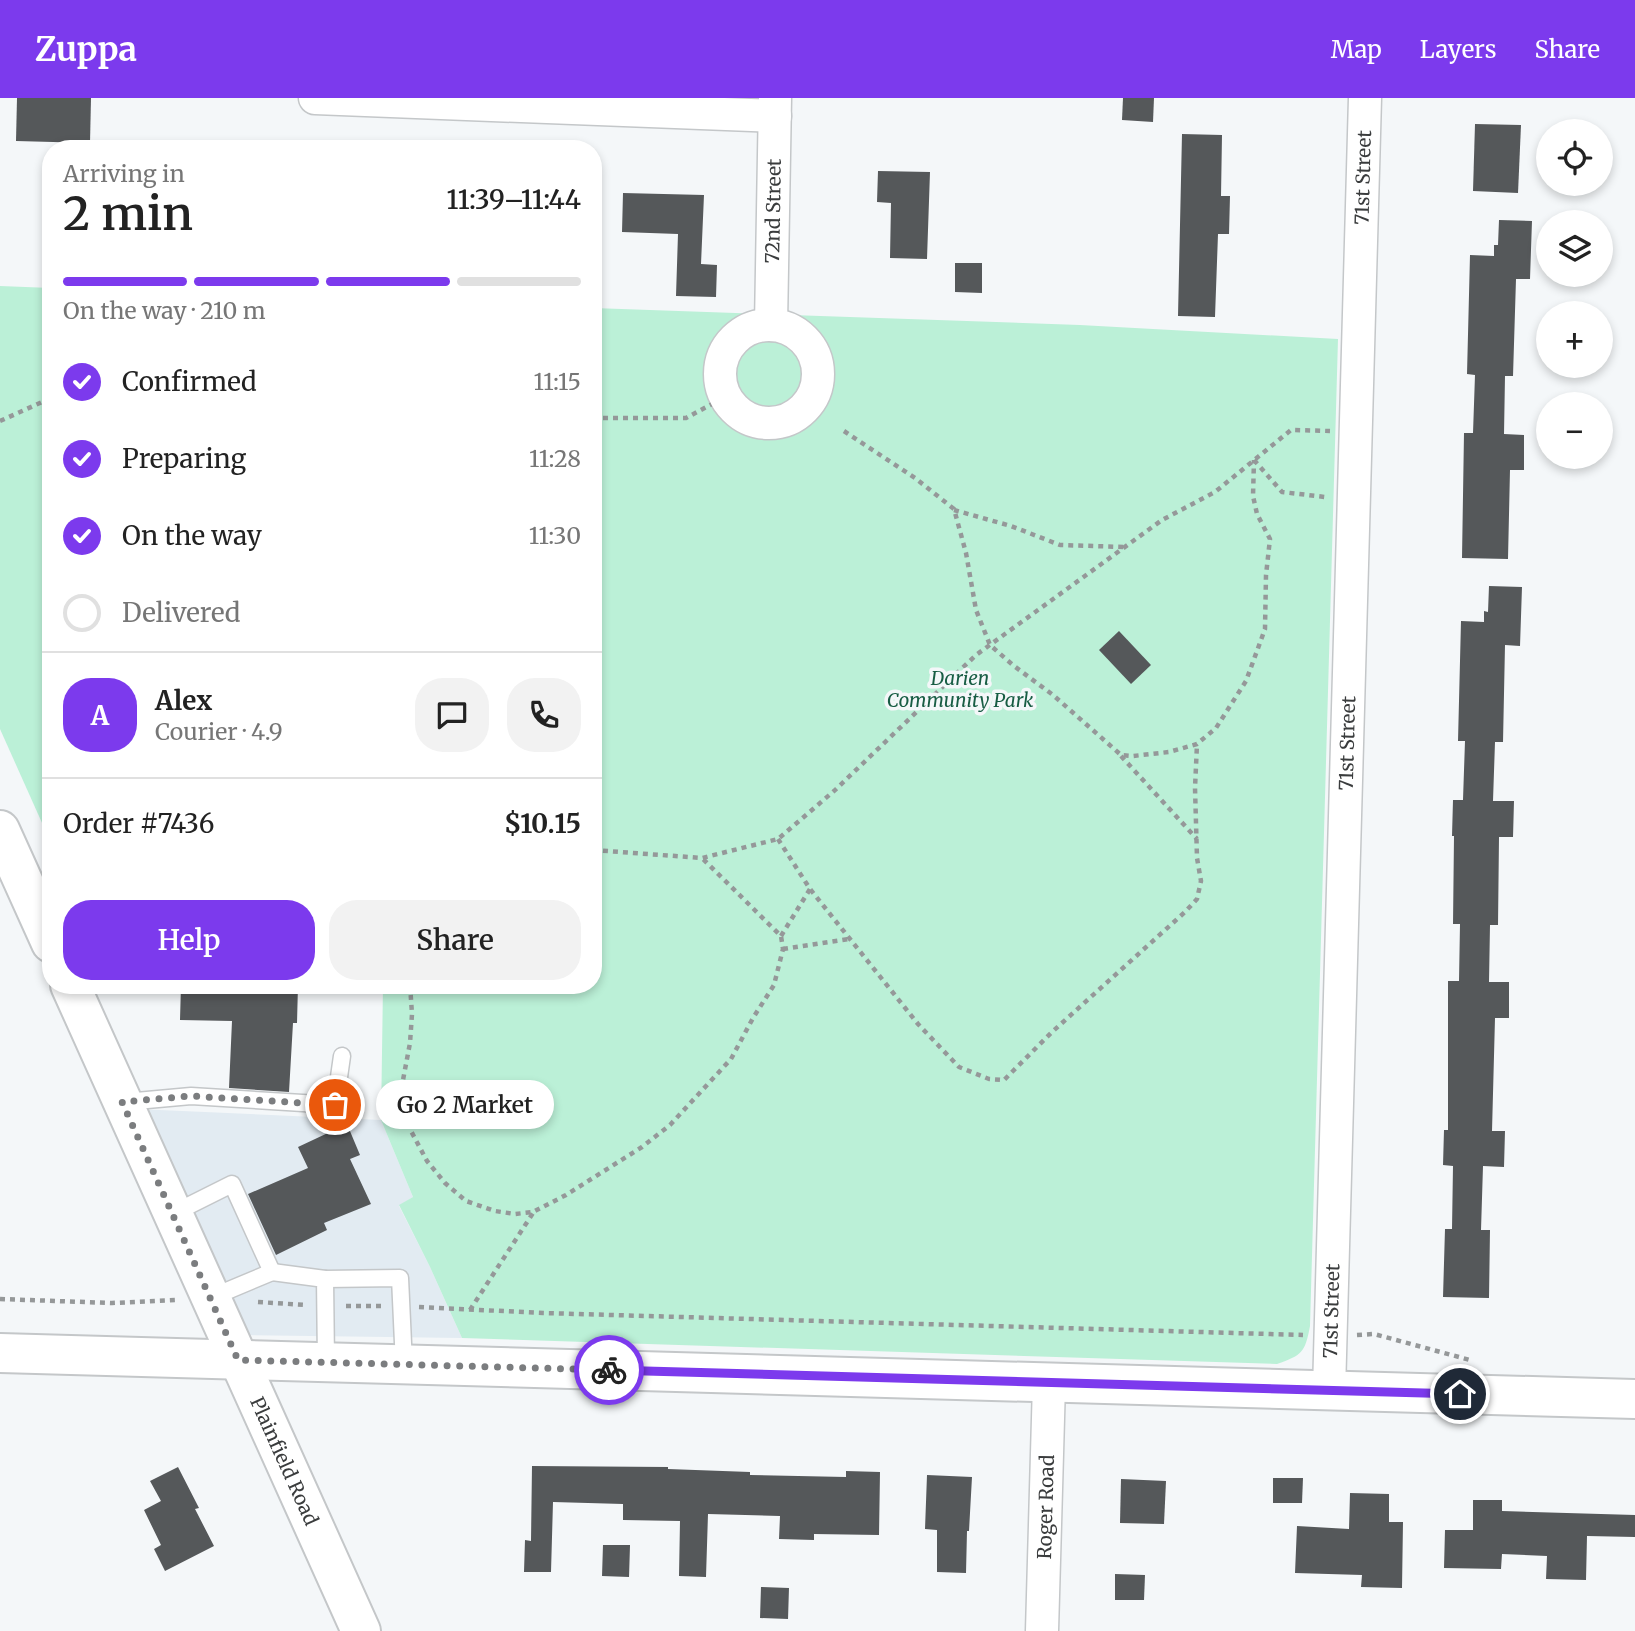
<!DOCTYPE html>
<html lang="en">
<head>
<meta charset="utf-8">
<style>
	:root { --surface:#fff; --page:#f2f2f2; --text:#222; --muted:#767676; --line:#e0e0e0; --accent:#7c3aed }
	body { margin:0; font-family:Merriweather,serif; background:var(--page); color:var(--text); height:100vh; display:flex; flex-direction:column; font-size:26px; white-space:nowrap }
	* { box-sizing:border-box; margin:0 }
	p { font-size:23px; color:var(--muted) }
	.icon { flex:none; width:38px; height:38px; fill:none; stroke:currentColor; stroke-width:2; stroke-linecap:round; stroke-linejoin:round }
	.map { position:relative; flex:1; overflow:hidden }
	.panel { position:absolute; left:42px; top:42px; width:560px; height:854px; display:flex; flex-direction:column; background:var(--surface); border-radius:28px; box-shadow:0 4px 10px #0003 }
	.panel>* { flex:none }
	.fabs { position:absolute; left:1536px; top:21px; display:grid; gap:14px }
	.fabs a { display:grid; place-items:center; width:77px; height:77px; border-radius:50%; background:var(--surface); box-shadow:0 4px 10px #0003; font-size:35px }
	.pin { position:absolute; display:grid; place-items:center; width:60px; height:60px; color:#fff; margin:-30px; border:4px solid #fff; border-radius:50%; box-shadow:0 2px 7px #0007 }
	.courier { position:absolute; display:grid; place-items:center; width:70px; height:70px; margin:-35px; border:5px solid #7c3aed; border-radius:50%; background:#fff; color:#222; box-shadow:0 2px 9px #0007 }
	.bubble { position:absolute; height:49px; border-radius:24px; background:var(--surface); box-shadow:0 4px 10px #0003; font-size:23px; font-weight:600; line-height:49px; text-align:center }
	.overview em { font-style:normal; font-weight:600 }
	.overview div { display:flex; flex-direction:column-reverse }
	.overview { display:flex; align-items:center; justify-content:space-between; height:119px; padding:0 21px }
	h1 { font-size:46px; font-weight:600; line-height:52px }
	.bar { display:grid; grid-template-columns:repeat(4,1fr); gap:10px 7px; align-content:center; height:84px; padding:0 21px }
	.bar i { height:9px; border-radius:5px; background:var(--line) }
	.bar .selected { background:var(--accent) }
	.bar p { grid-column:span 4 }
	.line { display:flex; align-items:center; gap:18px; padding:0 21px; border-top:2px solid var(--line) }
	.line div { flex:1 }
	.round { display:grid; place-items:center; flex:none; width:74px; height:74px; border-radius:28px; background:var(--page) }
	ol { padding:0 21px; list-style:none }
	li { display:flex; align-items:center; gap:21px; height:77px }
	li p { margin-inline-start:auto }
	li .icon { padding:7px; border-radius:50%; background:var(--accent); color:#fff; stroke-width:4 }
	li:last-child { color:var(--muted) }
	li i { width:38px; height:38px; border:4px solid var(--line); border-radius:50% }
	.primary-button { display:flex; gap:14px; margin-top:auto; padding:14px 21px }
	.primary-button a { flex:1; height:80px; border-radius:28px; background:var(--accent); color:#fff; font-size:28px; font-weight:600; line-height:80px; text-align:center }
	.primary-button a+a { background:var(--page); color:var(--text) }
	header { display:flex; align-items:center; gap:42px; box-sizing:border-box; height:98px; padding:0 35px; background:var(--accent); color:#fff }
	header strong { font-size:33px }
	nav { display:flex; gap:38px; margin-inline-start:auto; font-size:24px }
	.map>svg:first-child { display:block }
	.built { fill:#e2ebf2 }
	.green { fill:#bbf0d7 }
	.building { fill:#55585a }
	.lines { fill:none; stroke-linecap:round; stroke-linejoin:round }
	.lane-casing { stroke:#c4c7c9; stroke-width:19 }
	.street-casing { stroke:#c4c7c9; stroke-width:35 }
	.secondary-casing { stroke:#c4c7c9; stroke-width:42 }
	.path { stroke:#959899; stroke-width:4.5; stroke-dasharray:5 5; stroke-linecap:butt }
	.lane { stroke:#fff; stroke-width:16 }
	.street { stroke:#fff; stroke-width:32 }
	.secondary { stroke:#fff; stroke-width:38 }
	.done { stroke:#7b7d7f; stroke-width:7; stroke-dasharray:0 12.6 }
	.route { stroke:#7c3aed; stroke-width:9 }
	.labels { text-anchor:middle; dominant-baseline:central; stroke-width:7; stroke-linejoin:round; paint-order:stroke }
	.street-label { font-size:19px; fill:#3a3c3d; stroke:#f4f7f9 }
	.park-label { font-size:19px; font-style:italic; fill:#185d44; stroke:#f4f7f9 }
</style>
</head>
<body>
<header>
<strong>Zuppa</strong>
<nav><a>Map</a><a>Layers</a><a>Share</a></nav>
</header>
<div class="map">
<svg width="1635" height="1533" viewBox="0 0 1635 1533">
	<rect width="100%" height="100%" fill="#f4f7f9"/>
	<!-- built -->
	<polygon class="built" points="137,1011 381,1022 413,1099 399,1108 430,1169 462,1240 243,1237"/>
	<!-- green -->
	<g class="green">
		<polygon points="0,188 51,190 51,745 0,631"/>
		<path d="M593 210 1080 227 1338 241 1310 1228C1305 1255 1302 1257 1277 1266L462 1240 430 1169 399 1107 413 1099 381 1022 383 887H593Z"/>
	</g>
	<!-- building -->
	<g class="building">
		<polygon points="17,0 91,0 90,45 16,43"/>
		<polygon points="1123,0 1154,0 1153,24 1122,22"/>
		<polygon points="1475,26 1521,27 1518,95 1473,93"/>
		<polygon points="1182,36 1222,37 1221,98 1230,98 1229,136 1218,136 1215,219 1178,218"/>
		<polygon points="878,73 930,74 927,161 890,160 891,105 877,104"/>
		<polygon points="623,95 704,97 701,166 717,167 716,199 676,198 678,136 622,134"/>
		<polygon points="1499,122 1532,123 1530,181 1516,181 1513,278 1505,278 1504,336 1524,337 1524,372 1510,372 1508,461 1462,460 1464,335 1473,335 1475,277 1467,276 1470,157 1494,158 1494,147 1498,147"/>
		<polygon points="955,165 982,165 982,195 955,194"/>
		<polygon points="1489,488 1522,489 1520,548 1505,547 1503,644 1495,644 1493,703 1514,703 1513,739 1499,739 1498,827 1490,827 1489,884 1509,884 1509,920 1495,920 1492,1033 1505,1033 1504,1069 1483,1068 1481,1132 1490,1132 1489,1200 1443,1199 1445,1131 1452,1131 1453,1068 1443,1067 1444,1032 1448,1032 1448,883 1459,883 1460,826 1453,826 1454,738 1452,738 1453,702 1463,702 1465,643 1458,643 1461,523 1484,524 1484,513 1488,514"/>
		<polygon points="1119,533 1151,567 1131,586 1099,552"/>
		<polygon points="181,887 298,887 297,925 293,925 289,994 229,990 232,923 180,922"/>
		<polygon points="347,1026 360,1057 350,1061 371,1106 324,1125 327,1132 276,1157 248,1096 308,1070 298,1049"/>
		<polygon points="532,1368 668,1369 668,1371 750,1374 750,1377 846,1379 846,1373 880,1374 879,1437 814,1436 814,1442 779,1441 780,1418 708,1416 706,1479 679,1478 680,1423 623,1422 623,1406 553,1404 551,1474 524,1474 525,1442 531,1443"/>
		<polygon points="178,1369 199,1410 195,1411 214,1448 165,1473 154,1451 161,1447 144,1412 161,1403 150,1383"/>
		<polygon points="927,1377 972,1379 969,1433 967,1433 966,1475 937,1474 937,1432 925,1431"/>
		<polygon points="1273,1380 1303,1380 1302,1405 1273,1405"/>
		<polygon points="1121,1381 1166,1383 1164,1426 1120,1425"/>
		<polygon points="1350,1395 1389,1396 1389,1424 1403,1424 1402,1490 1361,1489 1362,1477 1295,1475 1297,1428 1349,1431"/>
		<polygon points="1473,1402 1502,1402 1502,1413 1635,1417 1635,1439 1587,1438 1586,1482 1546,1481 1547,1458 1502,1456 1501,1471 1444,1470 1445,1432 1473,1432"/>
		<polygon points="603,1447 630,1447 629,1479 602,1478"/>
		<polygon points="1115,1476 1145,1477 1144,1502 1115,1502"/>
		<polygon points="761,1489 789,1490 788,1521 760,1520"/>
	</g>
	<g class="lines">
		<defs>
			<g id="lane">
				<polyline points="125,1004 191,998 335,1007 342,958"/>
				<polyline points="172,1116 232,1086 272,1174 210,1200"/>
				<polyline points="272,1174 325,1181 326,1264"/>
				<polyline points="325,1181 400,1180 404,1267"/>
			</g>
			<g id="street">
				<polyline points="315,0 775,18"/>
				<path id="s1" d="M771 227 775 0"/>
				<circle cx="769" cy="276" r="49"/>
				<path id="s2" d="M1329 1293 1365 0"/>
				<path id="s3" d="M1042 1533 1049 1285"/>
			</g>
			<g id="secondary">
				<polyline points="0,732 51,845"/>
				<path id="s4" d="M70 887 361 1533"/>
				<polyline points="0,1255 1635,1301"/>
			</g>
		</defs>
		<!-- lane casing -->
		<use href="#lane" class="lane-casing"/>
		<!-- street casing -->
		<use href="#street" class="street-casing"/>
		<!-- secondary casing -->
		<use href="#secondary" class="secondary-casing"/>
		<!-- path -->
		<g class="path">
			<polyline points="593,320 686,320 725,299"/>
			<polyline points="0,323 51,300"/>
			<polyline points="844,333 915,380 954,411 966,455 976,512 990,547 1014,568 1053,597 1121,657 1133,658 1169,654 1197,646 1216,630 1246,583 1265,531 1266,477 1270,441 1257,416 1253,398 1254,362"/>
			<polyline points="1254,362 1282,394 1325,399"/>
			<polyline points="954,412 1011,428 1060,447 1125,449"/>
			<polyline points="1121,658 1197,741"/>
			<polyline points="778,741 810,791 918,926 959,969 989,981 1004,982 1052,934 1185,814 1197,801 1201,783 1197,760 1195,690 1197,646"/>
			<polyline points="593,752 702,760 778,741 834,693 976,557 1162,422 1215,394 1291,332 1330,333"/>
			<polyline points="781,838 810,791"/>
			<polyline points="783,851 849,841"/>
			<polyline points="410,887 412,916 410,945 403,982 402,1008 411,1033 427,1063 445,1085 466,1103 495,1113 515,1116 533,1114 566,1097 642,1049 670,1027 731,961 753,920 774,887 783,851 781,838 702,760"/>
			<polyline points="0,1201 112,1205 176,1202"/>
			<polyline points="258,1204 306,1207"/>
			<polyline points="346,1208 383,1208"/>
			<polyline points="419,1209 543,1215 1303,1237"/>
			<polyline points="470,1212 533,1115"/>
			<polyline points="1357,1237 1374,1236 1470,1262"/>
		</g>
		<!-- lane -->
		<use href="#lane" class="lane"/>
		<!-- street -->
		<use href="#street" class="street"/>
		<!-- secondary -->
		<use href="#secondary" class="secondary"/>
	</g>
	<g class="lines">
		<!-- done -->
		<polyline class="done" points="335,1007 191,998 122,1004 238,1262 609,1272"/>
		<!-- route -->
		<polyline class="route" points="609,1272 1460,1296"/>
	</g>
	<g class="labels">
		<!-- street labels -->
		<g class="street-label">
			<text stroke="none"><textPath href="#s2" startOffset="1214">71st Street</textPath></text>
			<text stroke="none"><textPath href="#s1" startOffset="114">72nd Street</textPath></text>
			<text stroke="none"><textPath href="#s2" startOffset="648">71st Street</textPath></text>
			<text stroke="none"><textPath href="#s2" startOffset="80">71st Street</textPath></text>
			<text stroke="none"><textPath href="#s4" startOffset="522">Plainfield Road</textPath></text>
			<text stroke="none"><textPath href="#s3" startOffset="124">Roger Road</textPath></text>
		</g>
		<!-- park labels -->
		<g class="park-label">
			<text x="960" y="580">Darien<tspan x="960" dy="22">Community Park</tspan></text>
		</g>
	</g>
</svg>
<div class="fabs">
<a><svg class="icon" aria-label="locate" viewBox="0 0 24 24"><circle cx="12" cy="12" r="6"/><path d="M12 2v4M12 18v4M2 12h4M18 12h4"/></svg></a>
<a><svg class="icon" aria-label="layers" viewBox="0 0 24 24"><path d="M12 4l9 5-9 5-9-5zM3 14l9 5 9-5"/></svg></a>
<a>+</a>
<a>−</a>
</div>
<div class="pin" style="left:335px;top:1007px;background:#ea580c"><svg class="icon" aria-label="bag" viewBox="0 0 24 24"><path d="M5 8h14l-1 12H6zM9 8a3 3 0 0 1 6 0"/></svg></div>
<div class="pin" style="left:1460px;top:1296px;background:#1f2937"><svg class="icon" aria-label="home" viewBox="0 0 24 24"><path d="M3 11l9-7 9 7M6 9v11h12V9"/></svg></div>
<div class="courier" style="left:609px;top:1272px"><svg class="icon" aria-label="bike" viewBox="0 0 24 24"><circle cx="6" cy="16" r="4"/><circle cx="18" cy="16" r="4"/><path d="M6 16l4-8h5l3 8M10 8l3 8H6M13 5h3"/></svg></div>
<div class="bubble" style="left:376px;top:982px;width:178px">Go 2 Market</div>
<section class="panel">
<div class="overview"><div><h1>2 min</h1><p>Arriving in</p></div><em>11:39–11:44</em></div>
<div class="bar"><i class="selected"></i><i class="selected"></i><i class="selected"></i><i></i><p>On the way · 210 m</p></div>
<ol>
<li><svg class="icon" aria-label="check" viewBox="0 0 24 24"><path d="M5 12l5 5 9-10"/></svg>Confirmed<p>11:15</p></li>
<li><svg class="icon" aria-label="check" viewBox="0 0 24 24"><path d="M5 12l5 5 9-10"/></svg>Preparing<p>11:28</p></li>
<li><svg class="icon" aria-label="check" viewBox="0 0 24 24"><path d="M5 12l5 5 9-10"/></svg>On the way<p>11:30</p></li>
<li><i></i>Delivered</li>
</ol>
<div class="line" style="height:126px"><b class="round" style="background:var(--accent);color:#fff">A</b><div><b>Alex</b><p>Courier · 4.9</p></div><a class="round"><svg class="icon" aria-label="chat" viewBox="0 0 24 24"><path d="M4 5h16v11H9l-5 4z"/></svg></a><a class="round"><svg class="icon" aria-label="phone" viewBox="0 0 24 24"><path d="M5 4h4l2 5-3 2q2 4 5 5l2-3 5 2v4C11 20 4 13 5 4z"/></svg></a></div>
<div class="line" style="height:91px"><div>Order #7436</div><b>$10.15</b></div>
<div class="primary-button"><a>Help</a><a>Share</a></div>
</section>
</div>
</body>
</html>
